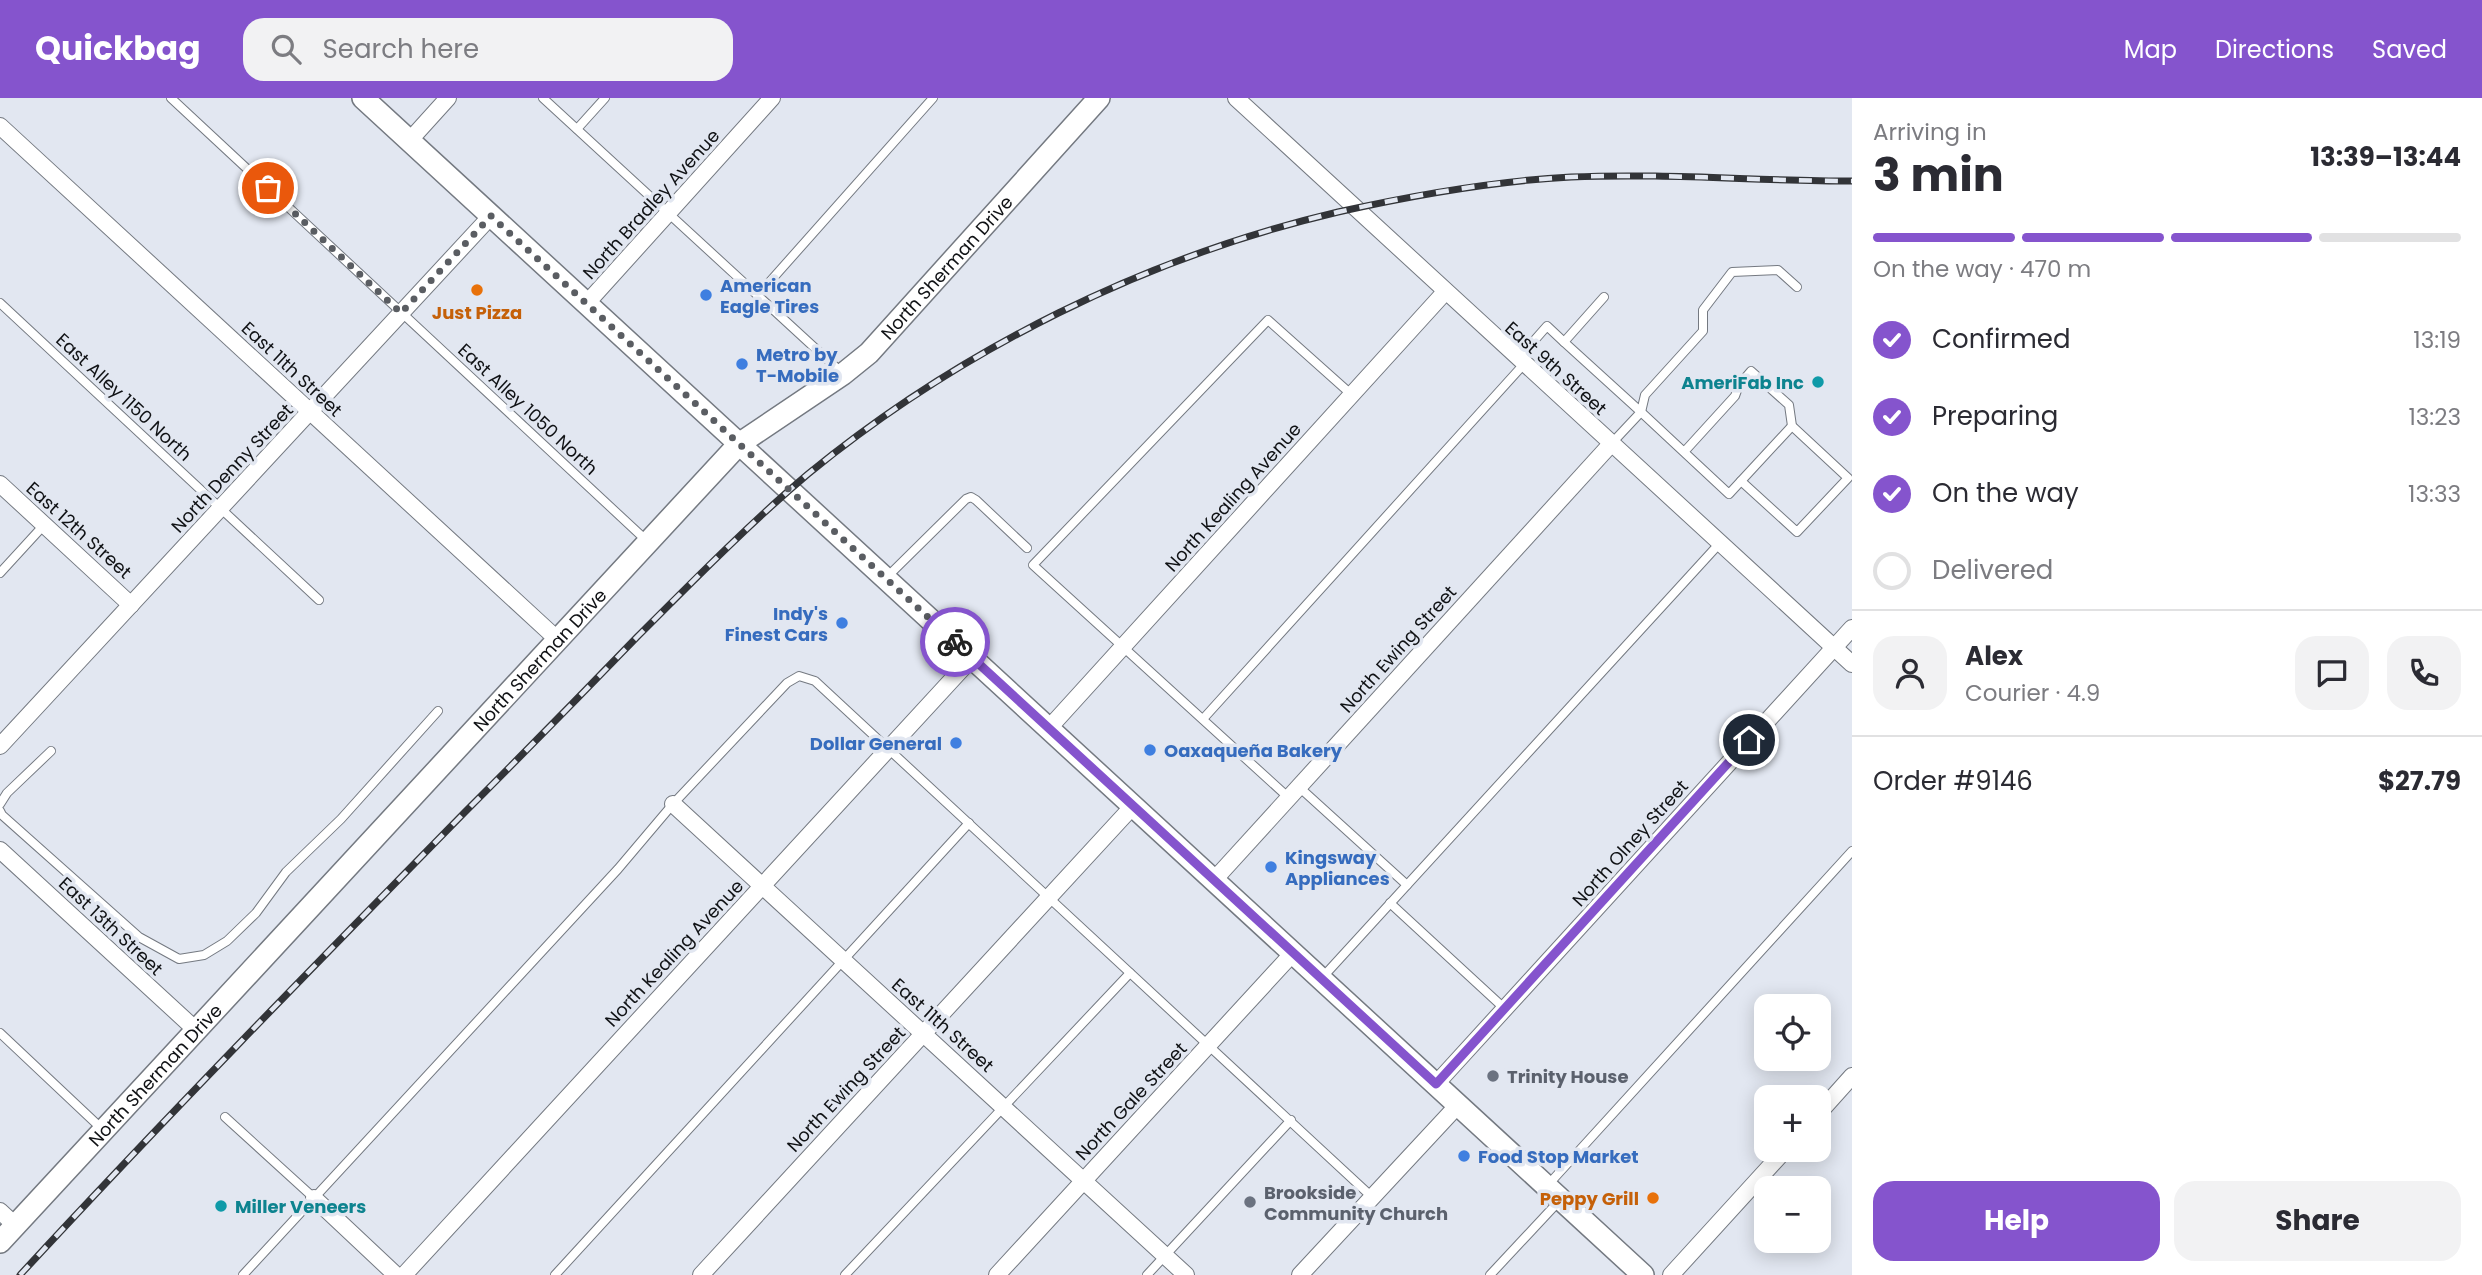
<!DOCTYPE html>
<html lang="en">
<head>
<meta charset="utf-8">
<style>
	:root { --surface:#fff; --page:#f2f2f3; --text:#2b2b33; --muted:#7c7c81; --line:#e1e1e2; --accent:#8554cd }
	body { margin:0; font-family:Poppins,sans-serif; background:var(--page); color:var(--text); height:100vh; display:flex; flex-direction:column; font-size:26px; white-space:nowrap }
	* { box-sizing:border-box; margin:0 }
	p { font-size:23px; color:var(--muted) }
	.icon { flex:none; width:38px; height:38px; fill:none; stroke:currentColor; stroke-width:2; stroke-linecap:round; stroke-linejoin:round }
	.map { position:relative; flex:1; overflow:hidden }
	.side { display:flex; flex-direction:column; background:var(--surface); width:630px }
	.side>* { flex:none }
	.controls { position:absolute; left:1754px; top:896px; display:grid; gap:14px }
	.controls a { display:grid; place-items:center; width:77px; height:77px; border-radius:14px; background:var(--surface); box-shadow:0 4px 18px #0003; font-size:35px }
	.pin { position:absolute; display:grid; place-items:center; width:60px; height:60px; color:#fff; margin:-30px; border:4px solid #fff; border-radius:50%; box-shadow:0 2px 7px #0007 }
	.courier { position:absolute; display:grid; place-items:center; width:70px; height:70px; margin:-35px; border:5px solid #8554cd; border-radius:50%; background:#fff; color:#222; box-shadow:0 2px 9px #0007 }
	.head em { font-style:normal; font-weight:700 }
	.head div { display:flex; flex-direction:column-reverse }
	.head { display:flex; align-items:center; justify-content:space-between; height:119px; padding:0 21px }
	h1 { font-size:46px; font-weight:700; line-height:52px }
	.bar { display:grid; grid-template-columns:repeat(4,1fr); gap:10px 7px; align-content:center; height:84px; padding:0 21px }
	.bar i { height:9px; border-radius:5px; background:var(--line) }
	.bar .on { background:var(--accent) }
	.bar p { grid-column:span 4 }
	.line { display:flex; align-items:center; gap:18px; padding:0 21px; border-top:2px solid var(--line) }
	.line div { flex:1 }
	.round { display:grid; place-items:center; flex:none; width:74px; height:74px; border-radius:21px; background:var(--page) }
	ol { padding:0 21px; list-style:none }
	li { display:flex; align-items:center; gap:21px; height:77px }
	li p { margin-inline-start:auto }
	li .icon { padding:7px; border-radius:50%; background:var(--accent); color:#fff; stroke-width:4 }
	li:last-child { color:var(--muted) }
	li i { width:38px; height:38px; border:4px solid var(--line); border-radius:50% }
	.primary-button { display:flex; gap:14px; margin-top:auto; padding:14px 21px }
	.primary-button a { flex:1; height:80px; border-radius:21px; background:var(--accent); color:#fff; font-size:28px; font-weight:700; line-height:80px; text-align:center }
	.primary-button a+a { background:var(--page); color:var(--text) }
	header { display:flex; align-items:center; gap:42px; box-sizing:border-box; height:98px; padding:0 35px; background:var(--accent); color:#fff }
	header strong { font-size:33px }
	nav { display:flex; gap:38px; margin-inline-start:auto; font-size:24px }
	.search { width:490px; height:63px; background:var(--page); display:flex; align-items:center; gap:18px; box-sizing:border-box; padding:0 24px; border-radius:21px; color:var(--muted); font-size:26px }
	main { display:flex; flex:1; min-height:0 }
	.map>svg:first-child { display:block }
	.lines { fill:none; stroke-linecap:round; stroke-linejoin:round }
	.service-casing { stroke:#747981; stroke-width:10 }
	.minor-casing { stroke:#747981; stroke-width:18 }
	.secondary-casing { stroke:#747981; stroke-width:24 }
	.service { stroke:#fff; stroke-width:8 }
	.minor { stroke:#fff; stroke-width:16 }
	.secondary { stroke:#fff; stroke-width:21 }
	.rail-casing { stroke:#323438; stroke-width:7 }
	.rail { stroke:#e2e7f1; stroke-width:4.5; stroke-dasharray:13; stroke-linecap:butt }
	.done { stroke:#5a5d62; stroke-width:7; stroke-dasharray:0 12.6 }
	.route { stroke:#8554cd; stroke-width:9 }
	.food-dot { fill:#e8710a; stroke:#e2e7f1; stroke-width:2.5 }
	.shop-dot { fill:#3f7fe0; stroke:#e2e7f1; stroke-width:2.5 }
	.culture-dot { fill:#0f9aa8; stroke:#e2e7f1; stroke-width:2.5 }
	.worship-dot { fill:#6b7280; stroke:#e2e7f1; stroke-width:2.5 }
	.labels { text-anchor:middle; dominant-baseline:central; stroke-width:7; stroke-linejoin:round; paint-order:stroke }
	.street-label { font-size:18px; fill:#101215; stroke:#e2e7f1 }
	.shop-label { font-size:18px; font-weight:bold; fill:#366cbe; stroke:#e2e7f1; text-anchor:start }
	.food-label { font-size:18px; font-weight:bold; fill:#c56008; stroke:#e2e7f1 }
	.culture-label { font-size:18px; font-weight:bold; fill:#0d838f; stroke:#e2e7f1; text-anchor:end }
	.worship-label { font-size:18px; font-weight:bold; fill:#5b616d; stroke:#e2e7f1; text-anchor:start }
</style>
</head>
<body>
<header>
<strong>Quickbag</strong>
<div class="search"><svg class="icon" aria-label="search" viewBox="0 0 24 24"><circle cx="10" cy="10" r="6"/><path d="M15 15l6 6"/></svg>Search here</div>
<nav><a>Map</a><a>Directions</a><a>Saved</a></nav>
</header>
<main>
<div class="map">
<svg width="1852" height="1177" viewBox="0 0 1852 1177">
	<rect width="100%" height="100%" fill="#e2e7f1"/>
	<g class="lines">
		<defs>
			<g id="service">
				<polyline points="171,0 648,444"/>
				<polyline points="543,0 841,274"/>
				<polyline points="577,31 605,0"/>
				<polyline points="758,197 933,0"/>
				<polyline points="1604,199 1564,244 1641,314 1645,297 1703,233 1703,212 1732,174 1778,172 1797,189"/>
				<polyline points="0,205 319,502"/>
				<polyline points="1518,261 1547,228 1564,244"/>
				<polyline points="1611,346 1641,314 1729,396 1741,383 1797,434 1848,380 1792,328 1789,307 1751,273 1739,287 1735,298 1684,354"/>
				<polyline points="1741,383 1792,328"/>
				<polyline points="0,475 44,427"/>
				<polyline points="886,480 966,401 971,399 976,402 1027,450"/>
				<polyline points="1203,621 1524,266"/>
				<polyline points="1299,689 1407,787"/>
				<polyline points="1289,700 1033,467 1268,222 1352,297"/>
				<polyline points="0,706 7,695 51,653"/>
				<polyline points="0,713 2,717 139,839 179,861 204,857 227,843 256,815 286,774 341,721 438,613"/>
				<polyline points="1390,805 1505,911"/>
				<polyline points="1321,881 1719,446"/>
				<polyline points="0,935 102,1031"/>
				<polyline points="225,1019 314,1100"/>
				<polyline points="1547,1088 1852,753"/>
				<polyline points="243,1177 618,771 673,706 787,585 799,578 815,583 1372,1099"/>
				<polyline points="555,1177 969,725"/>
				<polyline points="845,1177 1130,875"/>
				<polyline points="1147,1177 1291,1022"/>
				<polyline points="1490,1177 1560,1102"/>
			</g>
			<g id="minor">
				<polyline points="1236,0 1852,566"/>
				<polyline points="0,28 558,542"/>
				<polyline points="410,42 448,0"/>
				<polyline points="587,205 772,0"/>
				<polyline points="0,386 131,507"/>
				<polyline points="1049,630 1445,194"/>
				<polyline points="0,648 491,118"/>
				<polyline points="673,706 1186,1177"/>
				<polyline points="0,752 196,932"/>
				<polyline points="1214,782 1611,346"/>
				<polyline points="1436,986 1852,530"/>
				<polyline points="1818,1016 1852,978"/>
				<polyline points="314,1100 396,1177"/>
				<polyline points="0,1113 15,1127"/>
				<polyline points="404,1177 972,560"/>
				<polyline points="701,1177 1133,708"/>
				<polyline points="997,1177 1293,855"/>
				<polyline points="1300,1177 1458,1007"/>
				<polyline points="1671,1177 1785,1052"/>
			</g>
			<g id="secondary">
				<polyline points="363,0 1643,1177"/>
				<path id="s1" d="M0 1144 739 346 843 276 869 255 1099 0"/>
			</g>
		</defs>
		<!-- service casing -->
		<use href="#service" class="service-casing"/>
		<!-- minor casing -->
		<use href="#minor" class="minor-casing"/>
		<!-- secondary casing -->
		<use href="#secondary" class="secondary-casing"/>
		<!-- service -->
		<use href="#service" class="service"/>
		<!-- minor -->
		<use href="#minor" class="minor"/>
		<!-- secondary -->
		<use href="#secondary" class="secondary"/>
		<defs>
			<path id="rail" d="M20 1177C165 1020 314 868 464 715 522 657 580 598 637 539 693 483 748 427 808 376 961 251 1146 159 1338 114 1414 97 1493 83 1571 79 1665 75 1758 83 1852 83"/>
		</defs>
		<!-- rail casing -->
		<use href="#rail" class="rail-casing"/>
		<!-- rail -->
		<use href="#rail" class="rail"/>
	</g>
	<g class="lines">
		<!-- done -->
		<polyline class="done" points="268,90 401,215 491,118 955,544"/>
		<!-- route -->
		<polyline class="route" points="955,544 1436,986 1749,642"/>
	</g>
	<!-- markers -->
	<g class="food-dot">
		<circle cx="477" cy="192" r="7"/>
		<circle cx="1653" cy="1100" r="7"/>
	</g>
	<g class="shop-dot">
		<circle cx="706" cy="197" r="7"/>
		<circle cx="742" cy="266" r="7"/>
		<circle cx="842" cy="525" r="7"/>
		<circle cx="956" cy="645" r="7"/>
		<circle cx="1150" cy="652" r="7"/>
		<circle cx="1271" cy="769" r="7"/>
		<circle cx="1464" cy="1058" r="7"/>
	</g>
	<g class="culture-dot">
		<circle cx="1818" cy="284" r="7"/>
		<circle cx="221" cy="1108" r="7"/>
	</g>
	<g class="worship-dot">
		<circle cx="1493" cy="978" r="7"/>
		<circle cx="1250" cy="1104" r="7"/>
	</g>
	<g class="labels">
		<!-- street labels -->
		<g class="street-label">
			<text transform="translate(651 106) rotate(-48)">North Bradley Avenue</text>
			<text stroke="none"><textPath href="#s1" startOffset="1362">North Sherman Drive</textPath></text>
			<text transform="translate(1556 270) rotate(42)">East 9th Street</text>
			<text transform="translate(292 271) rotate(43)">East 11th Street</text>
			<text transform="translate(124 299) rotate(43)">East Alley 1150 North</text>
			<text transform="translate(528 311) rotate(43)">East Alley 1050 North</text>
			<text transform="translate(232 370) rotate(-47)">North Denny Street</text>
			<text transform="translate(1233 399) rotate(-48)">North Kealing Avenue</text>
			<text transform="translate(79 432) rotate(42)">East 12th Street</text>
			<text transform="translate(1398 551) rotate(-48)">North Ewing Street</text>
			<text stroke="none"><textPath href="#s1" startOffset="794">North Sherman Drive</textPath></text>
			<text transform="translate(1630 745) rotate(-48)">North Olney Street</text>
			<text transform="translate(111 828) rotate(43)">East 13th Street</text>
			<text transform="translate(674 855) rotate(-47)">North Kealing Avenue</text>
			<text transform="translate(943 927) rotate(42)">East 11th Street</text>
			<text stroke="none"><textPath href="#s1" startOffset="228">North Sherman Drive</textPath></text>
			<text transform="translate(846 991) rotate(-47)">North Ewing Street</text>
			<text transform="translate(1131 1003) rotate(-47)">North Gale Street</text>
		</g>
		<!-- shop labels -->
		<g class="shop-label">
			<text x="720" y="187">American<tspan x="720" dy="21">Eagle Tires</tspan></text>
			<text x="756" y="256">Metro by<tspan x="756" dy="21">T-Mobile</tspan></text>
			<text x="828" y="515" text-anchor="end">Indy's<tspan x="828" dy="21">Finest Cars</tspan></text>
			<text x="942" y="645" text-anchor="end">Dollar General</text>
			<text x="1164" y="652">Oaxaqueña Bakery</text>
			<text x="1285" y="759">Kingsway<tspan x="1285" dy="21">Appliances</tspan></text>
			<text x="1478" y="1058">Food Stop Market</text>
		</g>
		<!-- food labels -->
		<g class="food-label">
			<text x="477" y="214">Just Pizza</text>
			<text x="1639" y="1100" text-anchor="end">Peppy Grill</text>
		</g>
		<!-- culture labels -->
		<g class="culture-label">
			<text x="1804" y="284">AmeriFab Inc</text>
			<text x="235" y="1108" text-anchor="start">Miller Veneers</text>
		</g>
		<!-- worship labels -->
		<g class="worship-label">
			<text x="1507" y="978">Trinity House</text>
			<text x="1264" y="1094">Brookside<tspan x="1264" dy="21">Community Church</tspan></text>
		</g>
	</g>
</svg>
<div class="controls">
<a><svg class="icon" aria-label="locate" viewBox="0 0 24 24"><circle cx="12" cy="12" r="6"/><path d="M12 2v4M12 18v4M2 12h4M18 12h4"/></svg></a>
<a>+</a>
<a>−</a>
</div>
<div class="pin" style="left:268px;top:90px;background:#ea580c"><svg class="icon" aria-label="bag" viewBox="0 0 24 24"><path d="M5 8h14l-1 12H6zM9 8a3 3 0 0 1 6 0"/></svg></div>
<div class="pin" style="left:1749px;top:642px;background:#1f2937"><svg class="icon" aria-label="home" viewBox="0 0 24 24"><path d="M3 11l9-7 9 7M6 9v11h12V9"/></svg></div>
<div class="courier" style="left:955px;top:544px"><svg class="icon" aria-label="bike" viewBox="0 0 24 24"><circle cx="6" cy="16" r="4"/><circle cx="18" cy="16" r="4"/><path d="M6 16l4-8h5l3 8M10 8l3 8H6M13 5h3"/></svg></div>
</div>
<section class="side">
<div class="head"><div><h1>3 min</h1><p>Arriving in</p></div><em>13:39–13:44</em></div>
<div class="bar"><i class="on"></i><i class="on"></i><i class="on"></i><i></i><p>On the way · 470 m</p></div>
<ol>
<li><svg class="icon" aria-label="check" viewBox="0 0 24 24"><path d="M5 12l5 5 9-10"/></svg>Confirmed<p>13:19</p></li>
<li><svg class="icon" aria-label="check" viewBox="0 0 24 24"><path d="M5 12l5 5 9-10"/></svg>Preparing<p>13:23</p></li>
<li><svg class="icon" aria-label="check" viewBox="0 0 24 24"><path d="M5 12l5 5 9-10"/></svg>On the way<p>13:33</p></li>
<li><i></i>Delivered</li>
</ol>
<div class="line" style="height:126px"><a class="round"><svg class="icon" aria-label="person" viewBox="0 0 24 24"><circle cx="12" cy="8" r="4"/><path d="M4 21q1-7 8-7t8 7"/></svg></a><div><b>Alex</b><p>Courier · 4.9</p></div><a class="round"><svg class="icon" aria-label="chat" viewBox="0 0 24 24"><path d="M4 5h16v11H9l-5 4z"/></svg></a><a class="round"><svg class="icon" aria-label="phone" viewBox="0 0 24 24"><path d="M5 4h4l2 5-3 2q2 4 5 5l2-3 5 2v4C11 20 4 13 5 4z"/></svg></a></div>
<div class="line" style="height:91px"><div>Order #9146</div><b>$27.79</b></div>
<div class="primary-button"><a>Help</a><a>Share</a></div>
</section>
</main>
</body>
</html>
